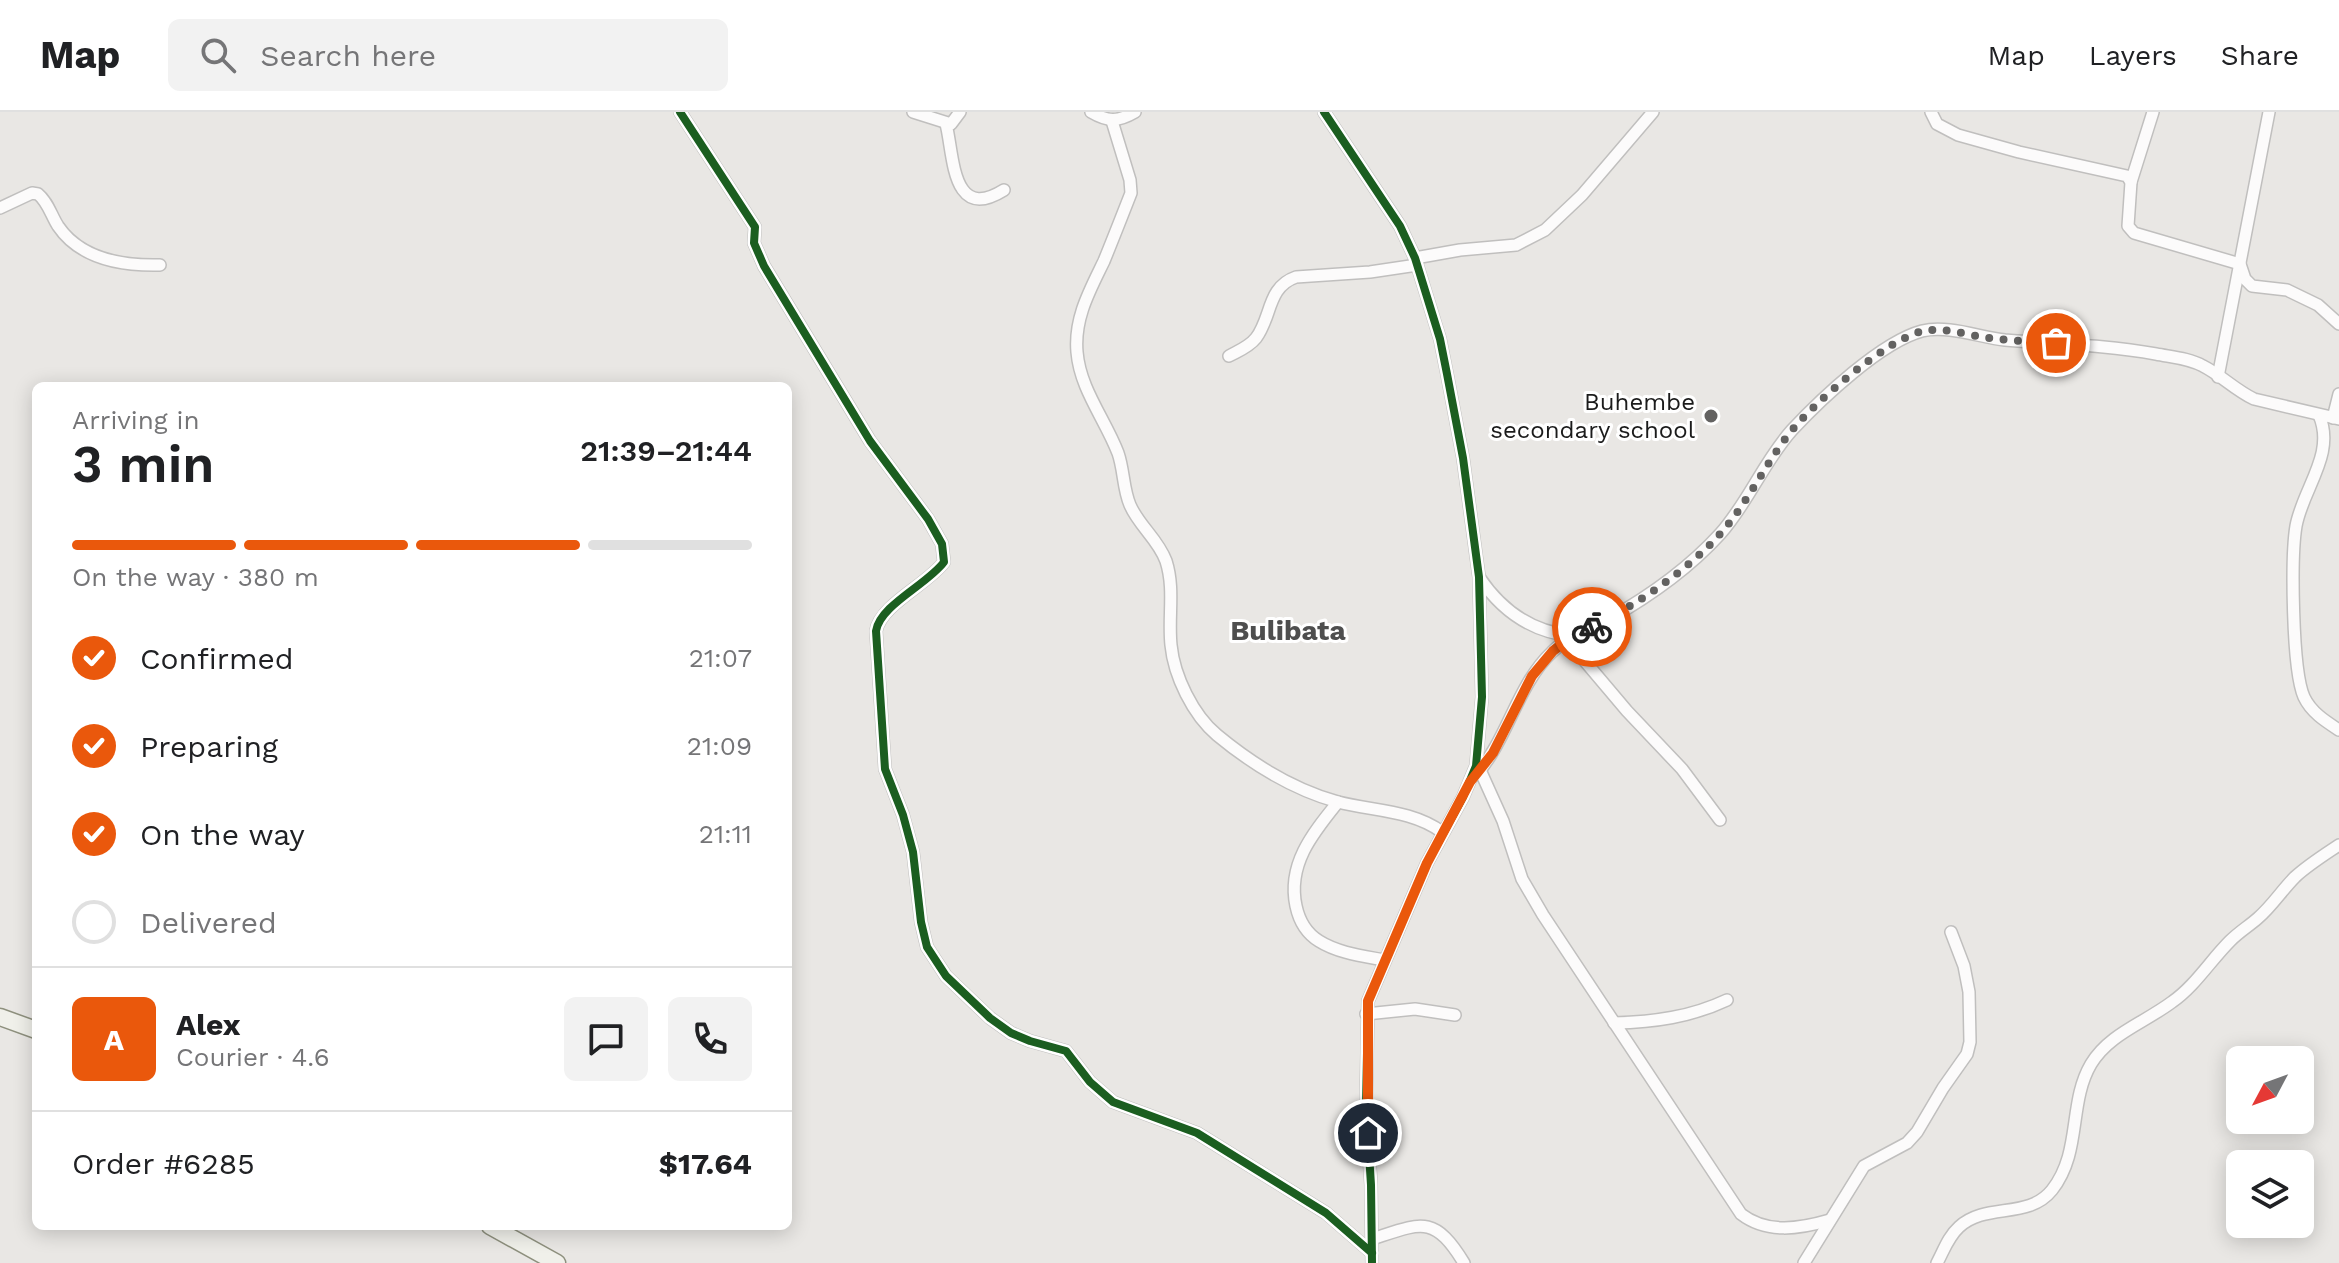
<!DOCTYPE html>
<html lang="en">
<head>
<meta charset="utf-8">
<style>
	:root { --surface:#fff; --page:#f2f2f2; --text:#202124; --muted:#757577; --line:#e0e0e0; --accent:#ea580c }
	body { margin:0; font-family:"Work Sans",sans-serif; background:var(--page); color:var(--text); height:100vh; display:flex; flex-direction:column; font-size:30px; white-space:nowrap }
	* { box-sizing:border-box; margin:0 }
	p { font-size:26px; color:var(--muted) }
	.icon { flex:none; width:44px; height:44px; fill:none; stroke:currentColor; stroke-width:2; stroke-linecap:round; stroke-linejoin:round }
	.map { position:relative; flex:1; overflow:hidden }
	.panel { position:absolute; left:32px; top:270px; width:760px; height:848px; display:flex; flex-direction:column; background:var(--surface); border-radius:12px; box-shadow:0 4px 20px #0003 }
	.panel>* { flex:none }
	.needle { width:52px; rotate:229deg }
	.fabs { position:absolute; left:2226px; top:934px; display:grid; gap:16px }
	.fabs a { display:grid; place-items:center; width:88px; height:88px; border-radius:12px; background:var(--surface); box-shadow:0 4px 20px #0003; font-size:40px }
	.pin { position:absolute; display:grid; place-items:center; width:68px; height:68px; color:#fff; margin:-34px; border:4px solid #fff; border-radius:50%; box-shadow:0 2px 8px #0007 }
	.courier { position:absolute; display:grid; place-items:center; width:80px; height:80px; margin:-40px; border:6px solid #ea580c; border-radius:50%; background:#fff; color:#222; box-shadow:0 2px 10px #0007 }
	.headline em { font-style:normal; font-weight:600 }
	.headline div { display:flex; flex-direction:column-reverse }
	.headline { display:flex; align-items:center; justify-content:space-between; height:136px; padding:0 40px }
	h1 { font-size:52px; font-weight:600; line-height:60px }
	.bar { display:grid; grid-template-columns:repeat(4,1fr); gap:12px 8px; align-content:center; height:96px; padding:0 40px }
	.bar i { height:10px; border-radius:6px; background:var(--line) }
	.bar .selected { background:var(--accent) }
	.bar p { grid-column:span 4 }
	.line { display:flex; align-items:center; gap:20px; padding:0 40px; border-top:2px solid var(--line) }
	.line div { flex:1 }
	.round { display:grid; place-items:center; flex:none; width:84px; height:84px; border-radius:12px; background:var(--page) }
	ol { padding:0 40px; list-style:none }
	li { display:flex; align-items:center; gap:24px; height:88px }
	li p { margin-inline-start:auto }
	li .icon { padding:8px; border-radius:50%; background:var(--accent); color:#fff; stroke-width:4 }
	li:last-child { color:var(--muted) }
	li i { width:44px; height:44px; border:4px solid var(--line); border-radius:50% }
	header { display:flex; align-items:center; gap:48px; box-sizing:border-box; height:112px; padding:0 40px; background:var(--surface); border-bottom:2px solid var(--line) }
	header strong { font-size:38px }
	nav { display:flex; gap:44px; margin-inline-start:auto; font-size:28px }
	.search { width:560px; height:72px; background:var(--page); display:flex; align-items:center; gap:20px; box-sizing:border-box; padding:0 28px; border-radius:12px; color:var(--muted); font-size:30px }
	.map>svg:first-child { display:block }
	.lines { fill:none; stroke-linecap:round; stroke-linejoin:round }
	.street-casing { stroke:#c0bfbe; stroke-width:14 }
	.secondary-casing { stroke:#8e907e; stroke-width:19 }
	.street { stroke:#fcfbfb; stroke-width:11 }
	.secondary { stroke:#f0f0ea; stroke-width:16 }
	.cycleway-casing { stroke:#fff; stroke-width:13 }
	.cycleway { stroke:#1b5e20; stroke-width:8 }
	.done { stroke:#636261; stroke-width:8; stroke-dasharray:0 14.4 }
	.route { stroke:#ea580c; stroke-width:10 }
	.poi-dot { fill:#636261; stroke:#fff; stroke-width:3 }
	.labels { text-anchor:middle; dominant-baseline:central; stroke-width:6; stroke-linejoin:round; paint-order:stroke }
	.poi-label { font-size:24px; fill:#1b1b1b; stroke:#fff; text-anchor:end }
	.quarter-label { font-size:28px; font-weight:bold; fill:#4e4e4e; stroke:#fff }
</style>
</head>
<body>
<header>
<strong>Map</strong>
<div class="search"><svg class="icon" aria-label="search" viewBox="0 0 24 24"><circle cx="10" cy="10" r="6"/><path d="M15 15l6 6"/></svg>Search here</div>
<nav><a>Map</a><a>Layers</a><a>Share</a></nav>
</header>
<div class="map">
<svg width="2339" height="1151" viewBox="0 0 2339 1151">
	<rect width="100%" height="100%" fill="#e9e7e4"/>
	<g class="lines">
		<defs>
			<g id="street">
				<path d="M680 0 755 115 754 131 764 154 870 329 928 407 942 432 944 450C928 472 880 493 876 519L885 657 903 703 913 740 921 810 927 835 946 864 990 906 1011 921 1030 929 1066 939 1090 970 1113 990 1197 1021 1326 1101 1372 1141"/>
				<polyline points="913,0 951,12 960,0"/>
				<path d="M1091 0C1108 10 1118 10 1135 0"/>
				<polyline points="1324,0 1400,114 1415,146 1440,227 1447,262 1463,346 1479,465 1482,585 1476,654 1463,685 1427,751 1368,889 1366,994 1371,1073 1372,1151"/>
				<polyline points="1931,0 1937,12 1958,23 2019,40 2127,64 2131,70 2128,114 2134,121 2240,152 2245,167 2252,174 2287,178 2318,193 2339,212"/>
				<path d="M1112 9 1130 68 1131 81C1122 104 1113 127 1104 149 1090 178 1074 206 1077 240 1080 277 1105 307 1118 341 1124 358 1123 377 1130 393 1139 414 1158 427 1166 449 1175 477 1168 505 1171 533 1174 564 1193 603 1217 623 1252 652 1295 678 1338 690 1373 699 1412 698 1442 720"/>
				<path d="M946 12C954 43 951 111 1004 78"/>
				<polyline points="2131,70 2153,0"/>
				<path d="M0 96 32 81 38 82C48 90 51 103 58 114 81 148 123 154 160 153"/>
				<polyline points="1415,146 1460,138 1516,133 1545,118 1582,83 1653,0"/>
				<path d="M1229 244C1238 239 1249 235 1256 226 1272 205 1267 175 1296 165L1370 160 1417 153"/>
				<polyline points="2218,265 2269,0"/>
				<path d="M2319 303C2336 342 2303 376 2296 414 2291 444 2292 558 2304 585 2311 600 2325 609 2339 618"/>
				<polyline points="2333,306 2339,282"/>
				<path d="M1479 465C1501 498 1532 520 1572 524"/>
				<polyline points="1567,528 1627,599 1682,657 1720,708"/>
				<path d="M1480 658 1503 709 1522 767 1543 803 1741 1102C1767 1122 1799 1117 1830 1108"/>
				<path d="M1476 663C1508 627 1517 573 1552 540 1568 524 1589 518 1609 507 1648 485 1690 455 1720 422 1748 391 1764 349 1792 318 1821 287 1881 230 1922 219 1948 213 1979 225 2005 228 2056 232 2106 233 2156 242 2171 245 2189 246 2203 254 2221 263 2235 278 2254 287L2339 307"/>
				<path d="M1338 690C1313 721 1287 752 1296 794 1299 808 1306 821 1319 829 1338 841 1363 844 1384 848"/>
				<polyline points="1366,902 1415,897 1455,903"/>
				<path d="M1614 911C1654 910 1691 905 1727 888"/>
				<path d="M1372 1127C1421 1111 1434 1102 1464 1151"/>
				<polyline points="1804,1151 1864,1054 1907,1031 1917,1020 1943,976 1967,942 1970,930 1969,880 1964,854 1951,820"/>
				<path d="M1937 1151C1944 1138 1948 1125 1959 1115 1986 1090 2028 1108 2052 1078 2082 1040 2068 991 2091 952 2109 922 2144 911 2172 890 2195 874 2210 849 2230 829 2239 820 2249 814 2258 806 2272 794 2282 778 2295 765 2308 753 2324 743 2339 733"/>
			</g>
			<g id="secondary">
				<polyline points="0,905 36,918"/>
				<polyline points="490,1114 557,1151"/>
			</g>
		</defs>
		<!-- street casing -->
		<use href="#street" class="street-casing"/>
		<!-- secondary casing -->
		<use href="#secondary" class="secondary-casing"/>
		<!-- street -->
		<use href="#street" class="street"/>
		<!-- secondary -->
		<use href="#secondary" class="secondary"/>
		<defs>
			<g id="cycleway">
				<path d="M680 0 755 115 754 131 764 154 870 329 928 407 942 432 944 450C928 472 880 493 876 519L885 657 903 703 913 740 921 810 927 835 946 864 990 906 1011 921 1030 929 1066 939 1090 970 1113 990 1197 1021 1326 1101 1372 1141"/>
				<polyline points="1324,0 1400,114 1415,146 1440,227 1447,262 1463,346 1479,465 1482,585 1476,654 1463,685 1427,751 1368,889 1366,994 1371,1073 1372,1150"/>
			</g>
		</defs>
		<!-- cycleway casing -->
		<use href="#cycleway" class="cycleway-casing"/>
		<!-- cycleway -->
		<use href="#cycleway" class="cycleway"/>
	</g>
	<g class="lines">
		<!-- done -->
		<path class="done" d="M1592 515C1636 493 1687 459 1720 422 1747 392 1764 354 1789 322 1812 292 1887 227 1923 219 1943 215 1963 222 1983 225 2007 229 2032 229 2056 231"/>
		<!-- route -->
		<polyline class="route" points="1368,1021 1368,889 1427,751 1470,670 1493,641 1532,564 1553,539 1572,524 1592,515"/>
	</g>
	<!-- markers -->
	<circle class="poi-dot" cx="1711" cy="304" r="8"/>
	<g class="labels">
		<!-- poi labels -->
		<g class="poi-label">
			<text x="1695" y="290">Buhembe<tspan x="1695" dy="28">secondary school</tspan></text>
		</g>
		<!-- quarter labels -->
		<g class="quarter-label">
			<text x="1288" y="518">Bulibata</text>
		</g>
	</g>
</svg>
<div class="fabs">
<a><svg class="needle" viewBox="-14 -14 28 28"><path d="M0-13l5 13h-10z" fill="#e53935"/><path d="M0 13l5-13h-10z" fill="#757577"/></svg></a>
<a><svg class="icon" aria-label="layers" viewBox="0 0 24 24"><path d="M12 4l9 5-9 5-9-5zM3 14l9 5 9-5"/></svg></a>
</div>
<div class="pin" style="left:2056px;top:231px;background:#ea580c"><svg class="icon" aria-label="bag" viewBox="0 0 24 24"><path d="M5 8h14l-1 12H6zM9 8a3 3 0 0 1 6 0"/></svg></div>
<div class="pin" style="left:1368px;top:1021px;background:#1f2937"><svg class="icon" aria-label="home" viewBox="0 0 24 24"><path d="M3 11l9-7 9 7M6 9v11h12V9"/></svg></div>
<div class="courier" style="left:1592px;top:515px"><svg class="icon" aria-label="bike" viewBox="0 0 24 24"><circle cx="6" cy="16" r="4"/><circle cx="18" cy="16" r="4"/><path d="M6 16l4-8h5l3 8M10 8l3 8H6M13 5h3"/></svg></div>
<section class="panel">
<div class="headline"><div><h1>3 min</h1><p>Arriving in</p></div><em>21:39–21:44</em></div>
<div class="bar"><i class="selected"></i><i class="selected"></i><i class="selected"></i><i></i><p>On the way · 380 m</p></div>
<ol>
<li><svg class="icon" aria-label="check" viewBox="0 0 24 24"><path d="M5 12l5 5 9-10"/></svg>Confirmed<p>21:07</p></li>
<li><svg class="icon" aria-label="check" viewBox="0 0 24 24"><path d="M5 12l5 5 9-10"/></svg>Preparing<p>21:09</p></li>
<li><svg class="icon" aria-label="check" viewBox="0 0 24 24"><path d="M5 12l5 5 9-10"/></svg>On the way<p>21:11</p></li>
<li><i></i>Delivered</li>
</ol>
<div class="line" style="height:144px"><b class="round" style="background:var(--accent);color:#fff">A</b><div><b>Alex</b><p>Courier · 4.6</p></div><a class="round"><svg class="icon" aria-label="chat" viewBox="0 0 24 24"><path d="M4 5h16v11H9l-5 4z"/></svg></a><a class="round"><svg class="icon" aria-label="phone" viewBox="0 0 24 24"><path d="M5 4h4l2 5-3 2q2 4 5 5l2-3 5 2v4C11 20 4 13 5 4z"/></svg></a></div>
<div class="line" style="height:104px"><div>Order #6285</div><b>$17.64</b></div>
</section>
</div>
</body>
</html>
